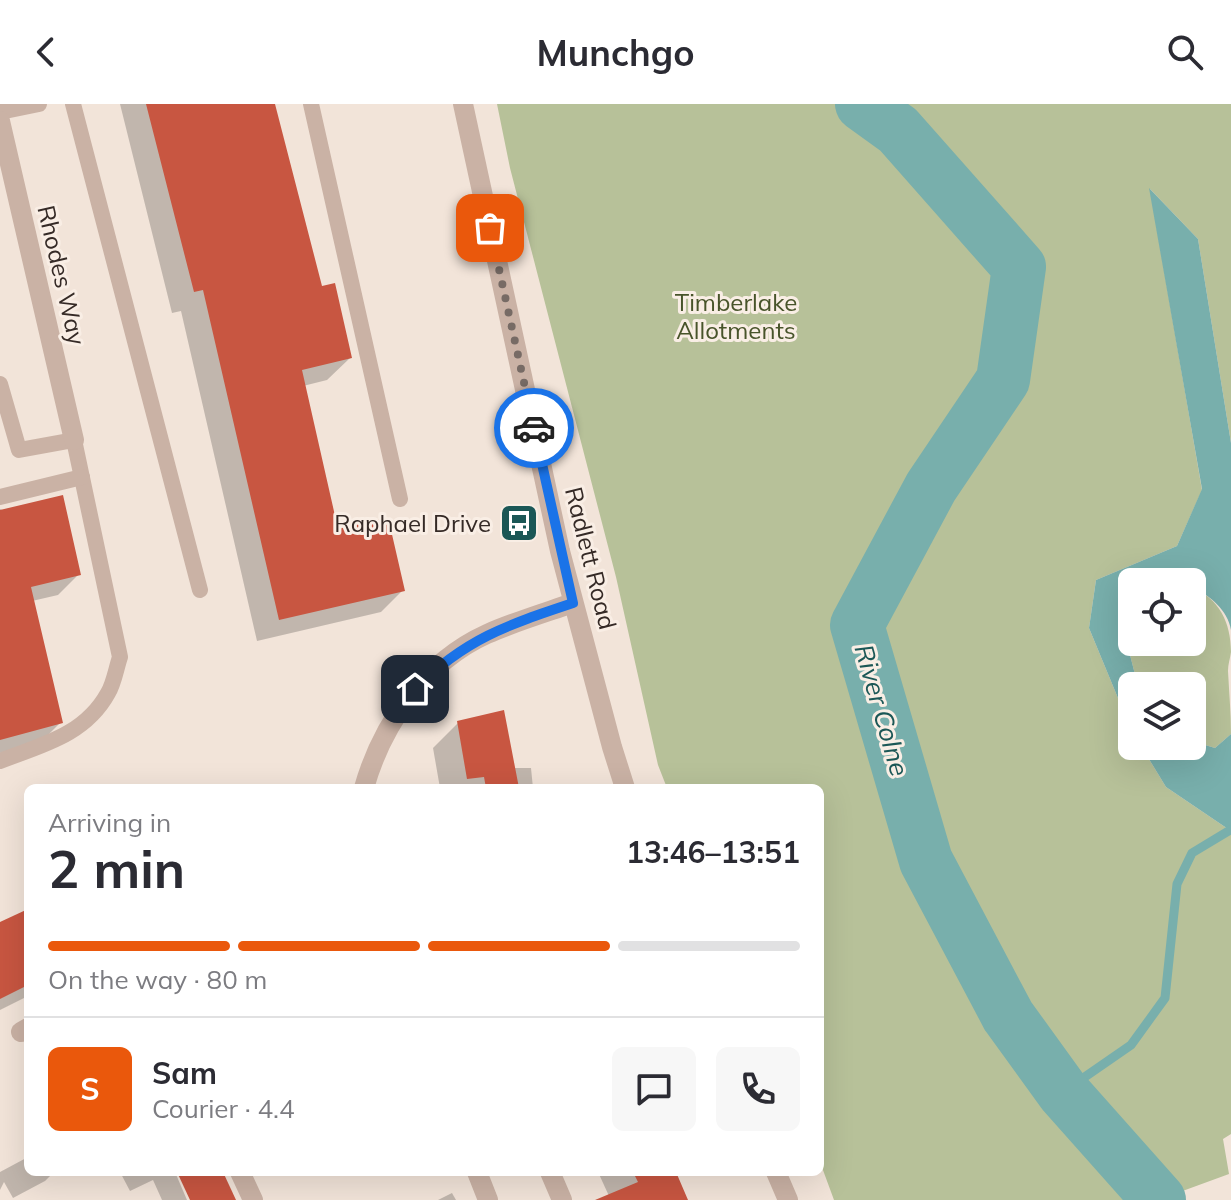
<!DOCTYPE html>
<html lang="en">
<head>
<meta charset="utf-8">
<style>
	:root { --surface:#fff; --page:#f7f7f7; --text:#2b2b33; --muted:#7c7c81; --line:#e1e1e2; --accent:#ea580c }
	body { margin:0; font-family:Mulish,sans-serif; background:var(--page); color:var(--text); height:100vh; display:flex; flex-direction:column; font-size:30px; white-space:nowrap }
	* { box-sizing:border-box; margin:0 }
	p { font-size:26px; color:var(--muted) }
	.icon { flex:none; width:44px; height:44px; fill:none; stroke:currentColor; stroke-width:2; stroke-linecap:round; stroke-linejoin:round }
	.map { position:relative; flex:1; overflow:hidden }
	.details { position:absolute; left:24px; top:680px; width:800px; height:392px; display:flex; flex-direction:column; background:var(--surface); border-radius:12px; box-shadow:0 8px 32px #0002 }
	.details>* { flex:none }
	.buttons { position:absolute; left:1118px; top:464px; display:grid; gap:16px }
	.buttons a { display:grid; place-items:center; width:88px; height:88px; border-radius:12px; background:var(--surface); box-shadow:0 8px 32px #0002; font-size:40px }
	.pin { position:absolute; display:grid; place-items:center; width:68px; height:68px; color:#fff; margin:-34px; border-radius:16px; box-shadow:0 4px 12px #0006 }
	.courier { position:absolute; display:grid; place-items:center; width:80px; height:80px; margin:-40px; border:6px solid #1a73e8; border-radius:50%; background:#fff; color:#222; box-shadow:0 2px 10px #0007 }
	.summary em { font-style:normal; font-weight:700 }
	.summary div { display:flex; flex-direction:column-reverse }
	.summary { display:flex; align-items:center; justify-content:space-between; height:136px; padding:0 24px }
	h1 { font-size:52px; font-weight:700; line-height:60px }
	.bar { display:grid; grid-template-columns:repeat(4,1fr); gap:12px 8px; align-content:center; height:96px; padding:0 24px }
	.bar i { height:10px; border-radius:6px; background:var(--line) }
	.bar .current { background:var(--accent) }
	.bar p { grid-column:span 4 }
	.line { display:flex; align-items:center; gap:20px; padding:0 24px; border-top:2px solid var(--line) }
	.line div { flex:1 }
	.round { display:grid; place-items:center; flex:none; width:84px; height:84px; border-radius:12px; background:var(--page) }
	header { display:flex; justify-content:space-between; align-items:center; height:104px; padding:0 24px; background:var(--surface); font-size:36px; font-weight:700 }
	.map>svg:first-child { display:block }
	.green { fill:#b7c199 }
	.water { fill:#78afac }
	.shadow { fill:#0003 }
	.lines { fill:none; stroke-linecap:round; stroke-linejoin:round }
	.stream { stroke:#78afac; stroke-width:9 }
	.river { stroke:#78afac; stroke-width:54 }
	.building { fill:#c85641 }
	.service { stroke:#cab2a5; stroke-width:16 }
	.minor { stroke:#cab2a5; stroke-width:20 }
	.tertiary { stroke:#cab2a5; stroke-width:20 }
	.done { stroke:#776b65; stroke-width:8; stroke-dasharray:0 14.4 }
	.route { stroke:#1a73e8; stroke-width:10 }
	.labels { text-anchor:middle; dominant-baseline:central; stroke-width:6; stroke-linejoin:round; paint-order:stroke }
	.street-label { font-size:24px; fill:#352a26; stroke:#f9eee5 }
	.park-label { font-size:24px; fill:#48542a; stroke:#f9eee5 }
	.poi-label { font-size:24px; fill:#352a26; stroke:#f9eee5; text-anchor:end }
	.water-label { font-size:26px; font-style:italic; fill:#1b5756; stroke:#f9eee5 }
</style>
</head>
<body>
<header><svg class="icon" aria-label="back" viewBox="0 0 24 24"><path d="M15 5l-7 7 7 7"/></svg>Munchgo<svg class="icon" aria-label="search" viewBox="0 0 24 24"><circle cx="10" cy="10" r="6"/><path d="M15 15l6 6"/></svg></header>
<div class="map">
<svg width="1231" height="1096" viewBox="0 0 1231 1096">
	<rect width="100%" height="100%" fill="#f2e4d9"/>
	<!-- green -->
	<g class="green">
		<polygon points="497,0 1231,0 1231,339 1198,135 1150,85 1202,386 1177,442 1096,476 1089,524 1132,628 1132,642 1141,642 1166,683 1231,727 1231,1030 1223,1035 1229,1070 1158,1096 834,1096 820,1058 820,684 667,684 658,661 616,473 510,64"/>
		<path d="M1192 483C1219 495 1231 518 1231 548 1230 555 1228 560 1228 567 1229 588 1231 608 1231 630L1215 644 1192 637V582H1138L1130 551 1132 534V538H1192Z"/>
	</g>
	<!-- water -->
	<g class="water">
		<path d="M1149 84 1198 135 1231 339V526C1228 506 1209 491 1192 483V478H1132L1130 551 1138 582H1132V628L1089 524 1096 476 1177 442 1202 385Z"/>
		<polygon points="1231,630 1231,727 1166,683 1141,642 1192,642 1192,637 1215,644"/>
	</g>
	<!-- shadow -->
	<g class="shadow">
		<polygon points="120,0 274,0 321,184 350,254 327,276 303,282 337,427 403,486 381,508 257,537 181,207 172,209"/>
		<polygon points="0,405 5,407 79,470 58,491 32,497 61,618 40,639 0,649"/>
		<polygon points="458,619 513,664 531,664 533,684 440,684 433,644"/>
		<polygon points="28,807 28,892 0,906 0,821"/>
		<polygon points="28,1053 28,1068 54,1068 45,1077 13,1094 4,1078 0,1086 0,1068"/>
		<polygon points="120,1068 175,1068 187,1096 162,1096 153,1076 130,1087"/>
		<polygon points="598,1068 674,1068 686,1096 605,1096 609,1092"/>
		<polygon points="452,1089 456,1096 438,1096"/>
	</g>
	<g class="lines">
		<!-- stream -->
		<polyline class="stream" points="1063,988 1131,941 1165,894 1177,780 1192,749 1230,726"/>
		<!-- river -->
		<polyline class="river" points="862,0 898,26 1019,163 1003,276 931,383 857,521 926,757 1008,912 1063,988 1159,1096"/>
	</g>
	<!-- building -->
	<g class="building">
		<polygon points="146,0 275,0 322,182 335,179 352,254 302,266 338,425 388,413 405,487 279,516 203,186 194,188"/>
		<polygon points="63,391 81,471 31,483 63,619 0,636 0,406"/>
		<polygon points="504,606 519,684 486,684 484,673 467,675 457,617"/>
		<polygon points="28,805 28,881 0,895 0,818"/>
		<polygon points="177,1068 223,1068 236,1096 190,1096"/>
		<polygon points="633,1068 676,1068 688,1096 595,1096 638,1078"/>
	</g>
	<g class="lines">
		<!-- service -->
		<g class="service">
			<polyline points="73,0 200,486"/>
			<polyline points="311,0 400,395"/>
			<polyline points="0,8 39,0"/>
			<path d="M0 280 19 346 74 336 120 553C116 565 114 579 108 589 85 631 42 641 0 657"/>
			<polyline points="0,393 82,373"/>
		</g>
		<!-- minor -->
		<g class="minor">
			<polyline points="0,17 74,336"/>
			<path d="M364 684C382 620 425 558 487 530 514 518 544 509 573 499"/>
			<polyline points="21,928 28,924"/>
			<polyline points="240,1068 253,1096"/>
			<polyline points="477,1068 488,1096"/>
			<polyline points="550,1068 562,1096"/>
		</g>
		<!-- tertiary -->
		<g class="tertiary">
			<polyline points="463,0 560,447 612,643 625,684"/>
			<polyline points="776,1068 788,1096"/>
		</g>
	</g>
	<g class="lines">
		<!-- done -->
		<polyline class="done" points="490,124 534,324"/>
		<!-- route -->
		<path class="route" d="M415 585C465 535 507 521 573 499L534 324"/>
	</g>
	<!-- icons -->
	<defs>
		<symbol id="bus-square" viewBox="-11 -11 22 22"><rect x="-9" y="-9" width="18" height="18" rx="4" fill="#1b5756" stroke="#f9eee5"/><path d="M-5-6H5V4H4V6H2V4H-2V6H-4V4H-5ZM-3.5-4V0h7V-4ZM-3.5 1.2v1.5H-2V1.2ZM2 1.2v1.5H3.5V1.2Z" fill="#fff"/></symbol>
	</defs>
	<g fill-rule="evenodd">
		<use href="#bus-square" x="497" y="397" width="44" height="44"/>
	</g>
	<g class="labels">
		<!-- street labels -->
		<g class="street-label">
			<text transform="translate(62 171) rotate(77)">Rhodes Way</text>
			<text transform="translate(591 454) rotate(76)">Radlett Road</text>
		</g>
		<!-- park labels -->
		<g class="park-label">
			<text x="736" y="198">Timberlake<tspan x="736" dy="28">Allotments</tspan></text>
		</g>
		<!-- poi labels -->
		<g class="poi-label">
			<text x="491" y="419">Raphael Drive</text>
		</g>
		<!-- water labels -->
		<g class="water-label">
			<text transform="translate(882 606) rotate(74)">River Colne</text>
		</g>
	</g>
</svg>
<div class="buttons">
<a><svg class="icon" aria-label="locate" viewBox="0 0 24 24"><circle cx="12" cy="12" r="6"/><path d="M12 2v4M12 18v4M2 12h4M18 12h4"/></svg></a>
<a><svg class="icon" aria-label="layers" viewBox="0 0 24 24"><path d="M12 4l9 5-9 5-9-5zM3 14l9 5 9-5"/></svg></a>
</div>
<div class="pin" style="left:490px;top:124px;background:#ea580c"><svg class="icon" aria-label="bag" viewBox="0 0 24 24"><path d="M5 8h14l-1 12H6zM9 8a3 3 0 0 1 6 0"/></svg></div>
<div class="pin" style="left:415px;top:585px;background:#1f2937"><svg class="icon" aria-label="home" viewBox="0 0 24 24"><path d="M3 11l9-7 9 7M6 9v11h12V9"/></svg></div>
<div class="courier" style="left:534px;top:324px"><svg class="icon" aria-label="car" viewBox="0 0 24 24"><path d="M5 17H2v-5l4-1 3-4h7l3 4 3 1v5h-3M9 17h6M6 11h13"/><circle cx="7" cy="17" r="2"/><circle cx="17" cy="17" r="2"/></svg></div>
<section class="details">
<div class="summary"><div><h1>2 min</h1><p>Arriving in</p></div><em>13:46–13:51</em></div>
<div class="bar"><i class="current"></i><i class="current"></i><i class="current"></i><i></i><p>On the way · 80 m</p></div>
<div class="line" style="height:144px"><b class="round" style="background:var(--accent);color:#fff">S</b><div><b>Sam</b><p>Courier · 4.4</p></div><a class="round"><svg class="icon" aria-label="chat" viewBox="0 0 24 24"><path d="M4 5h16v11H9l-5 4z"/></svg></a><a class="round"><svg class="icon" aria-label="phone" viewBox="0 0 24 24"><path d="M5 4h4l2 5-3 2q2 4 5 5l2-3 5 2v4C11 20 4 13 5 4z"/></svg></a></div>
</section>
</div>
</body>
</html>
